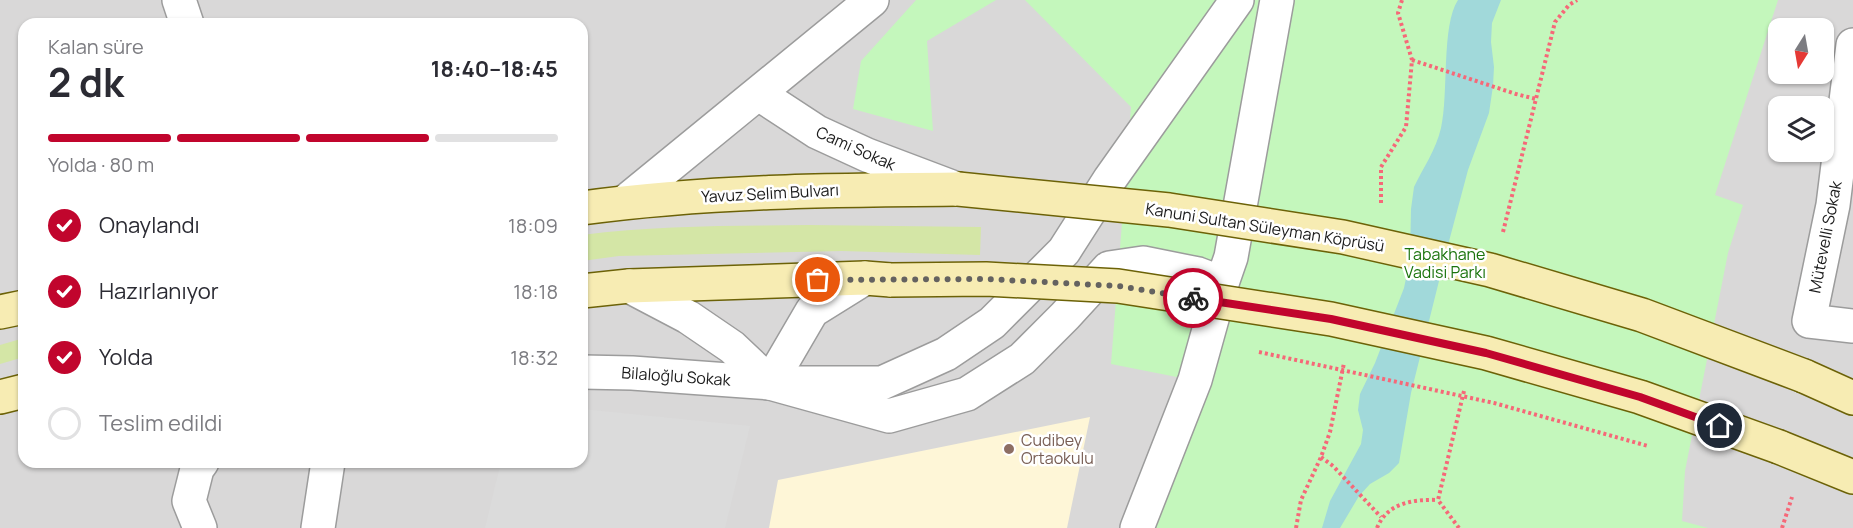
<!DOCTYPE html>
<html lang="tr">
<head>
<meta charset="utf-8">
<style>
	:root { --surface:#fff; --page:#f7f7f7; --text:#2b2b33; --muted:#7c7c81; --line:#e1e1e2; --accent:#c1052d }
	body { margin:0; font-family:Manrope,sans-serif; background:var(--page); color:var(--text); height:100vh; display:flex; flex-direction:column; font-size:22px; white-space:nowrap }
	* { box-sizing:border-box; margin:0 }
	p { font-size:20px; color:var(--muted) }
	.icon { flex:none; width:33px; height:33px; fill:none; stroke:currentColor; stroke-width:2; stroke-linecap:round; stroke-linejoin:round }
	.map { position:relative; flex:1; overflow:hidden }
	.panel { position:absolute; left:18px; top:18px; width:570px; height:450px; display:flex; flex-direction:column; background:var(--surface); border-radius:18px; box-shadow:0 2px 4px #0004 }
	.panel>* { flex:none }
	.needle { width:39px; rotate:191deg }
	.controls { position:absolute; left:1768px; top:18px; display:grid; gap:12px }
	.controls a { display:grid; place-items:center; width:66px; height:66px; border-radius:12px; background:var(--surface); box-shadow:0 2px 4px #0004; font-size:30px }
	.pin { position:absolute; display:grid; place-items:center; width:51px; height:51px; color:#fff; margin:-26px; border:3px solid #fff; border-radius:50%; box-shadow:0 2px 6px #0007 }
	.courier { position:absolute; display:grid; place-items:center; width:60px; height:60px; margin:-30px; border:4px solid #c1052d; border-radius:50%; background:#fff; color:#222; box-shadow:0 2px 8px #0007 }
	.head em { font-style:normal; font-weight:700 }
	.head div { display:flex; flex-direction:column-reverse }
	.head { display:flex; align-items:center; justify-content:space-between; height:102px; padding:0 30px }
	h1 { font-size:39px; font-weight:700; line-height:45px }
	.bar { display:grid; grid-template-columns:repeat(4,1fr); gap:9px 6px; align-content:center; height:72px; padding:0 30px }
	.bar i { height:8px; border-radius:4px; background:var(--line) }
	.bar .on { background:var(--accent) }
	.bar p { grid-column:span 4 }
	ol { padding:0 30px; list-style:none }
	li { display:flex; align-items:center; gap:18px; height:66px }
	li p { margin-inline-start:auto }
	li .icon { padding:6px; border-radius:50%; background:var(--accent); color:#fff; stroke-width:4 }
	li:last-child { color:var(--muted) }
	li i { width:33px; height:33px; border:3px solid var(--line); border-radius:50% }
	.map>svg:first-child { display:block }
	.residential { fill:#d9d8d8; fill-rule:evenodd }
	.education { fill:#fef6d7 }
	.grass { fill:#d4e6a6 }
	.park { fill:#c4f7bc }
	.parking { fill:#dbdbdb }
	.water { fill:#a1d9da }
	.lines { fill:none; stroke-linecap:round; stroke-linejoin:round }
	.street-casing { stroke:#9c9c9c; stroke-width:36 }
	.secondary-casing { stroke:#6c6207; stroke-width:36 }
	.path { stroke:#f66878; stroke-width:4; stroke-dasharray:3 3; stroke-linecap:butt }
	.street { stroke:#fff; stroke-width:33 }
	.secondary { stroke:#f7ecb3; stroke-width:33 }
	.secondary-bridge-casing { stroke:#6c6207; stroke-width:36; stroke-linecap:butt }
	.path-bridge { stroke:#f66878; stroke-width:4; stroke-dasharray:3 3; stroke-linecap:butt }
	.secondary-bridge { stroke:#f7ecb3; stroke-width:33 }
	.done { stroke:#646260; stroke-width:6; stroke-dasharray:0 10.8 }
	.route { stroke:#c1052d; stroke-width:8 }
	.education-dot { fill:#8d6e63; stroke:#fff; stroke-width:2 }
	.labels { text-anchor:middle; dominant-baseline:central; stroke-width:5; stroke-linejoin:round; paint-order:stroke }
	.street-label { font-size:16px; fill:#1b1b1b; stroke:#fff }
	.park-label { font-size:16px; fill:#1b740d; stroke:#fff }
	.education-label { font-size:16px; fill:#785e54; stroke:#fff; text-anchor:start }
</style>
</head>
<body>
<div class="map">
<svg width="1853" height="528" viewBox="0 0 1853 528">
	<rect width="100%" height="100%" fill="#ece6e0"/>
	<!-- residential -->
	<path class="residential" d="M0 0H1853V528H0ZM24 24H582V462H24ZM1779 28H1824V74H1779ZM1779 106H1824V152H1779Z"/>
	<!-- education -->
	<polygon class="education" points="1090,417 1067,528 769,528 778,480"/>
	<!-- grass -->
	<g class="grass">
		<path d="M809 225 981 227 980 255 842 251 619 256 582 261V235C657 225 733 226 809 225Z"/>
		<polygon points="24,338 24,357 0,364 0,345"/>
	</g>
	<!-- park -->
	<g class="park">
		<polygon points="916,0 996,0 927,41 933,131 853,109 861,61"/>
		<polygon points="1025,0 1778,0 1715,195 1743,205 1728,253 1685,471 1682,521 1708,528 1145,528 1202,382 1111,364 1131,107"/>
	</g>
	<!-- parking -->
	<polygon class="parking" points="582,409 750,426 725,528 485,528 501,462 582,462"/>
	<!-- water -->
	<path class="water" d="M1458 0H1501L1492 23 1491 42 1494 67 1493 86 1489 113 1468 170 1448 245 1411 393 1399 463 1389 473 1370 484 1359 496 1340 528H1322L1330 501 1361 444 1363 430 1358 410 1360 394 1375 363 1404 288 1410 259 1411 209 1414 187C1423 168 1436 150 1441 128 1449 94 1441 26 1458 0Z"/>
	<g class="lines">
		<defs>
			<g id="street">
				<polyline points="179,0 187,24"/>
				<polyline points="1853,45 1833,205 1809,321 1853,326"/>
				<polyline points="759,94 817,132 867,155 957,189"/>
				<polyline points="625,202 872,0"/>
				<polyline points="629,286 688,317 732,347 770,383 889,416 967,394 1022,359 1065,316 1109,268 1143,263 1198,274 1222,283"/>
				<polyline points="582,372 632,373 770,383 882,383 946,354 992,323 1064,251 1110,179 1237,0"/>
				<polyline points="770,383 812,311 865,278"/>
				<polyline points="200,528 189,501 197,469 202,462"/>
				<polyline points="318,528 328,462"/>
				<polyline points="1137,528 1195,380 1222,283 1231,257 1277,0"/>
			</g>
			<g id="secondary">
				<path d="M582 208C707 191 832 190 958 189"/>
				<polyline points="582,291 629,286 865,278 891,280"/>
				<polyline points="0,312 24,307"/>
				<polyline points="1804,376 1853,398"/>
				<polyline points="0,397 24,391"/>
				<polyline points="1779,447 1853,477"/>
			</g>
		</defs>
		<!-- street casing -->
		<use href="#street" class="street-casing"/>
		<!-- secondary casing -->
		<use href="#secondary" class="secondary-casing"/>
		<!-- path -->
		<g class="path">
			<polyline points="1412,60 1516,94 1536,99"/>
			<polyline points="1381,203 1381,167 1406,127 1412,60 1398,13 1402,0"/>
			<polyline points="1503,232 1555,22 1569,5 1577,0"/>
			<polyline points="1321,457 1333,466 1381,517"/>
			<polyline points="1296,528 1301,500 1321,457 1330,432 1344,363"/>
			<path d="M1377 528C1387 503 1413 499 1438 500"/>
			<polyline points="1459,528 1438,500 1464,391"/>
			<polyline points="1782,528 1792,497"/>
		</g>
		<!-- street -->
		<use href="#street" class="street"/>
		<!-- secondary -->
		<use href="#secondary" class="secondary"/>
		<defs>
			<g id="secondary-bridge">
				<polyline points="958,189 1169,210 1343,237 1490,270 1642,315 1804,376"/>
				<polyline points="891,280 986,279 1118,286 1331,319 1486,353 1640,397 1779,447"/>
			</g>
		</defs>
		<!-- secondary-bridge casing -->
		<use href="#secondary-bridge" class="secondary-bridge-casing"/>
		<!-- path-bridge -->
		<polyline class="path-bridge" points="1259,352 1494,403 1648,446"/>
		<!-- secondary-bridge -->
		<use href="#secondary-bridge" class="secondary-bridge"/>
	</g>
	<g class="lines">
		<!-- done -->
		<polyline class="done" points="818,280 986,279 1118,286 1193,298"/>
		<!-- route -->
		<polyline class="route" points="1193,298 1331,319 1486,353 1640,397 1720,426"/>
	</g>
	<!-- markers -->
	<circle class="education-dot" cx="1009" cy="449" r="6"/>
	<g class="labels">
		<!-- street labels -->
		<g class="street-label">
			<text transform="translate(856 148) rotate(24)">Cami Sokak</text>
			<text transform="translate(770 193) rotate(-3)">Yavuz Selim Bulvarı</text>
			<text transform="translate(1265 227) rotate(9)">Kanuni Sultan Süleyman Köprüsü</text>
			<text transform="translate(1825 237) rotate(-79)">Mütevelli Sokak</text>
			<text transform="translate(676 376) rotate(4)">Bilaloğlu Sokak</text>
		</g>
		<!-- park labels -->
		<g class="park-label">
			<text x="1445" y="254">Tabakhane<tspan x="1445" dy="18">Vadisi Parkı</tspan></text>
		</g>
		<!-- education labels -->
		<g class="education-label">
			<text x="1021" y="440">Cudibey<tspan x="1021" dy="18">Ortaokulu</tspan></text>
		</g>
	</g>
</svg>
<div class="controls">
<a><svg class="needle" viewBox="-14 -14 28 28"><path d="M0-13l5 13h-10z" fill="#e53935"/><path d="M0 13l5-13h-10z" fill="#7c7c81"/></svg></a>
<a><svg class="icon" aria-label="layers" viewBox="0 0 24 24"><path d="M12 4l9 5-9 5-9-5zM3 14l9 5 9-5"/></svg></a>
</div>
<div class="pin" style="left:818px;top:280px;background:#ea580c"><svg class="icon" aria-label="bag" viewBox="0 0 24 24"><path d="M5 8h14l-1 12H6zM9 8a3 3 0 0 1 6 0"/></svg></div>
<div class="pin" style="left:1720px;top:426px;background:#1f2937"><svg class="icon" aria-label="home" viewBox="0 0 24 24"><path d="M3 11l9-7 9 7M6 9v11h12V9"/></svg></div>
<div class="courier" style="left:1193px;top:298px"><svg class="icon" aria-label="bike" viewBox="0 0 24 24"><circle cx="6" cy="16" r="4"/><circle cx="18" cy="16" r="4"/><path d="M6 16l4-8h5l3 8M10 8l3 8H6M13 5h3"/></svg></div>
<section class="panel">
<div class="head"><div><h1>2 dk</h1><p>Kalan süre</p></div><em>18:40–18:45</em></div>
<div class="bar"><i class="on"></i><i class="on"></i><i class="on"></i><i></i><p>Yolda · 80 m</p></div>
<ol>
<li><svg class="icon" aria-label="check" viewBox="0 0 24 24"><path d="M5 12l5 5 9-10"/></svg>Onaylandı<p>18:09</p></li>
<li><svg class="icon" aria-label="check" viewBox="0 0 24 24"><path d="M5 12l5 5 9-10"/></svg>Hazırlanıyor<p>18:18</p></li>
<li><svg class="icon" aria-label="check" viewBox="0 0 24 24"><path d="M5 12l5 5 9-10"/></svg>Yolda<p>18:32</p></li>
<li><i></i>Teslim edildi</li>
</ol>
</section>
</div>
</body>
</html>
